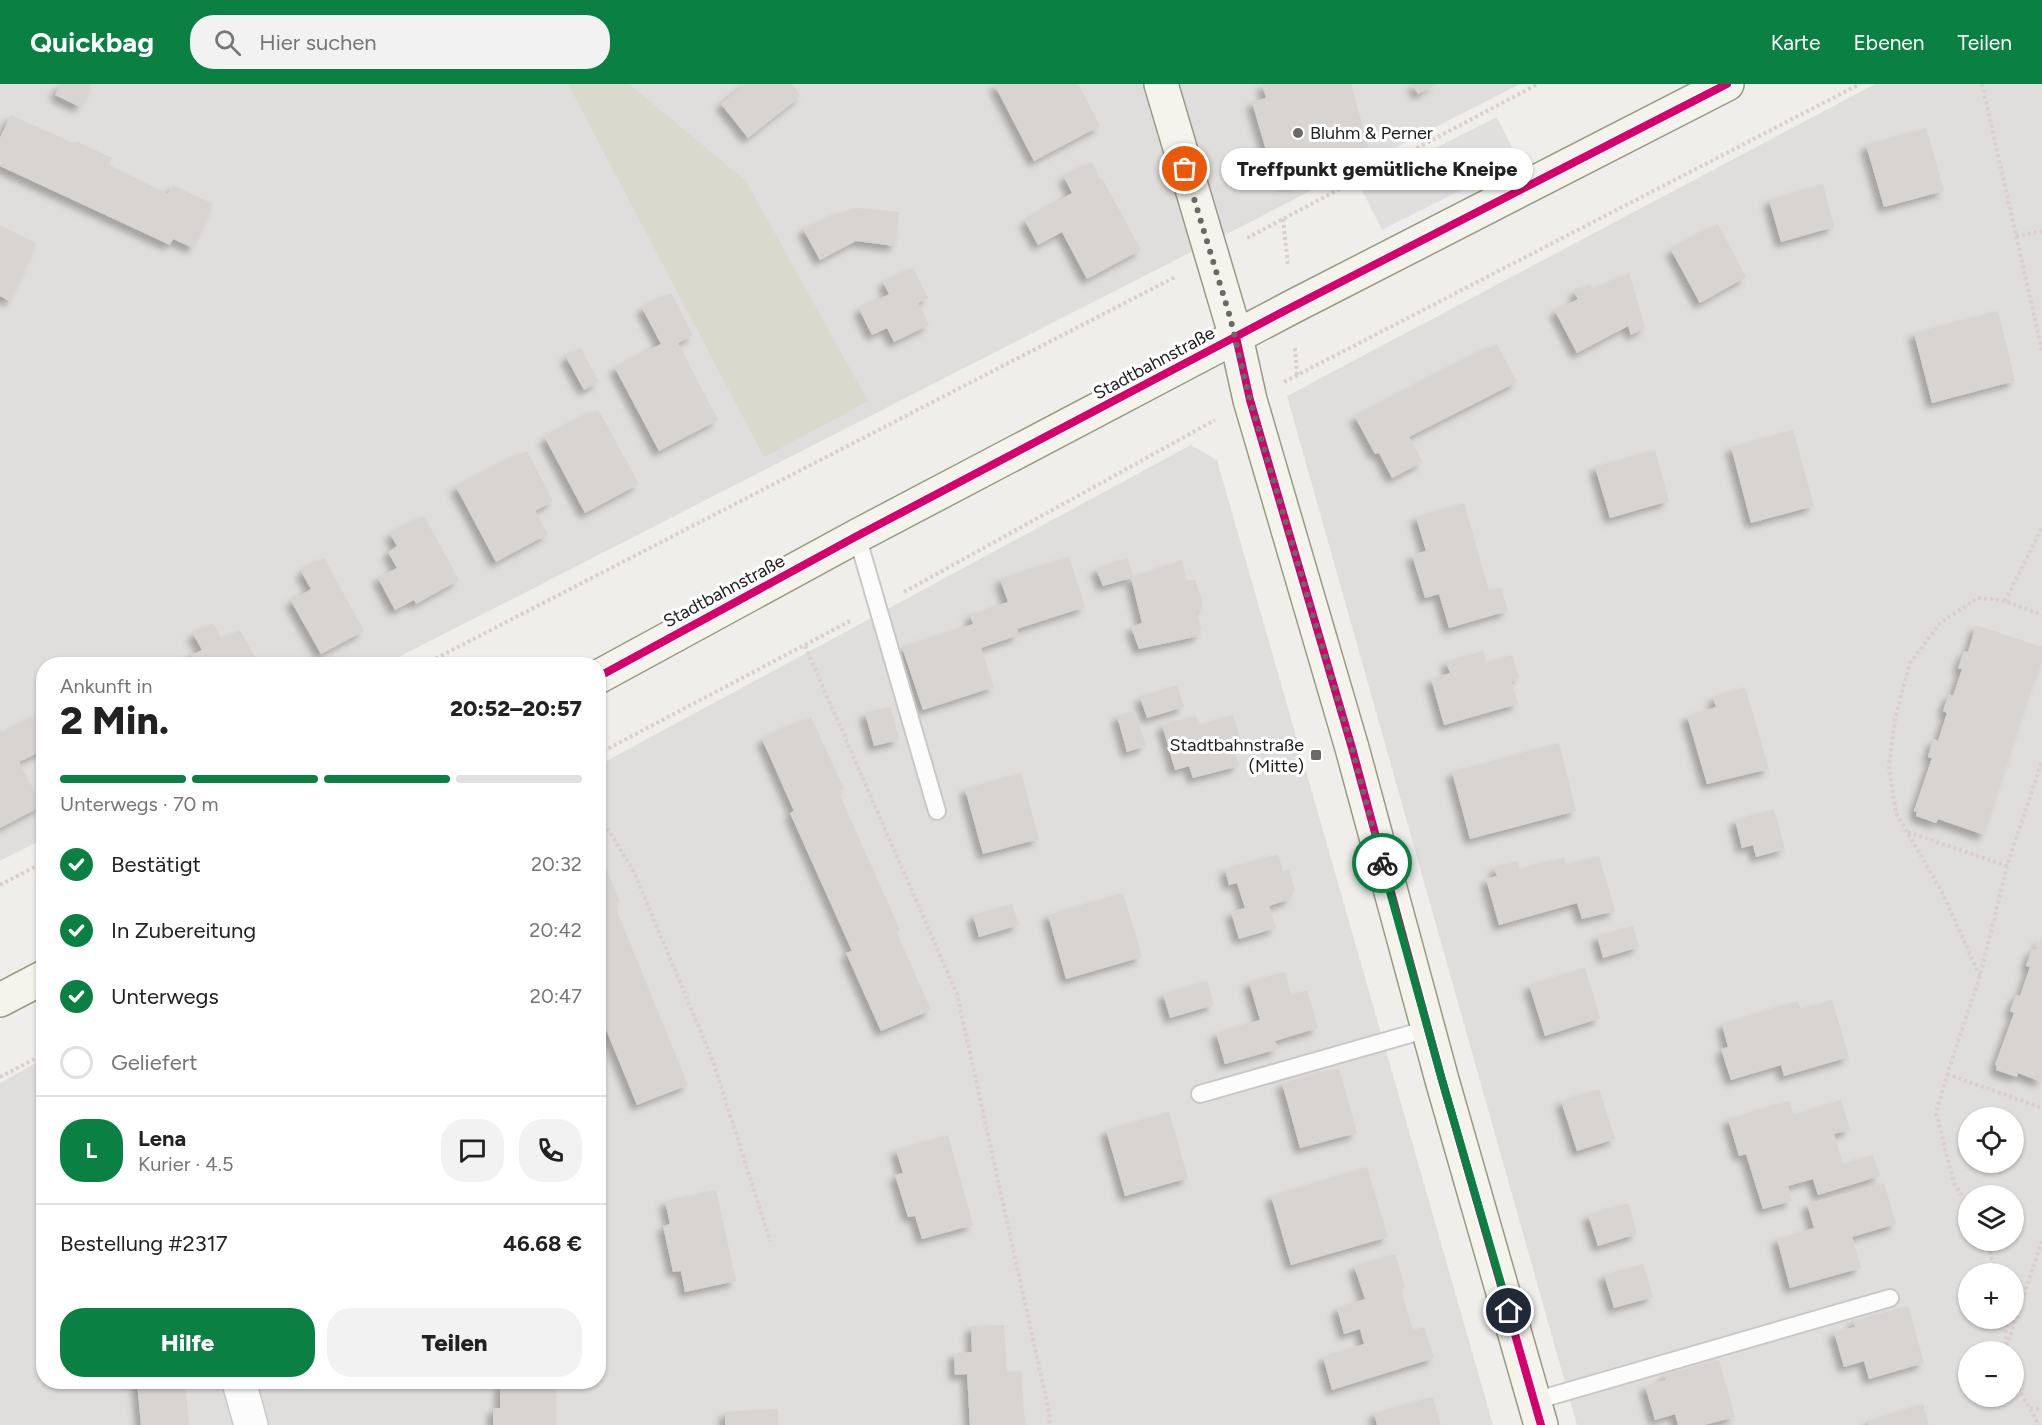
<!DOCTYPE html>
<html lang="de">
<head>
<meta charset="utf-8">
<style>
	:root { --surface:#fff; --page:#f2f2f2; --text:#222; --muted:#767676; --line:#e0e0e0; --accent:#0b8043 }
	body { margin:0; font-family:Figtree,sans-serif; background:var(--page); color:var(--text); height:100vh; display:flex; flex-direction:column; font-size:22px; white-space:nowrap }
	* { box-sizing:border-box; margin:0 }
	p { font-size:20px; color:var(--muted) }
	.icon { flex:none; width:33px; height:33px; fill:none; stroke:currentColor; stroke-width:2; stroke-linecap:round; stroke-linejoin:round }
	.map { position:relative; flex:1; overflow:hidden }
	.details { position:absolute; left:36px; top:573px; width:570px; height:732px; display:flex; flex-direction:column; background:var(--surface); border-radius:24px; box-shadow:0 2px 4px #0004 }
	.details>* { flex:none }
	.controls { position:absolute; left:1958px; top:1023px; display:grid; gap:12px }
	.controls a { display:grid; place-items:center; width:66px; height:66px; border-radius:50%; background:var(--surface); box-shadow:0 2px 4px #0004; font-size:30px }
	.pin { position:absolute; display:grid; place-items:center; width:51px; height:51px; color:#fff; margin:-26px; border:3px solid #fff; border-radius:50%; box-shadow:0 2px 6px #0007 }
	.courier { position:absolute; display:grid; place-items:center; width:60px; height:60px; margin:-30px; border:4px solid #0b8043; border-radius:50%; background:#fff; color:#222; box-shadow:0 2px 8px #0007 }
	.bubble { position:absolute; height:42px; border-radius:21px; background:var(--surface); box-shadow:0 2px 4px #0004; font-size:20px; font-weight:800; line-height:42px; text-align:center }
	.summary em { font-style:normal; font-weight:800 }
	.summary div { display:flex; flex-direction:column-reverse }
	.summary { display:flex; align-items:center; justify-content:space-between; height:102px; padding:0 24px }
	h1 { font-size:39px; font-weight:800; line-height:45px }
	.bar { display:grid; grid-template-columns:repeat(4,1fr); gap:9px 6px; align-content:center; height:72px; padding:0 24px }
	.bar i { height:8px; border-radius:4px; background:var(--line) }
	.bar .current { background:var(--accent) }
	.bar p { grid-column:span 4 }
	.line { display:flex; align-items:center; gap:15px; padding:0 24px; border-top:2px solid var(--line) }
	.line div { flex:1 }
	.round { display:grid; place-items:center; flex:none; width:63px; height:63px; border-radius:24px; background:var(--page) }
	ol { padding:0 24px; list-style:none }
	li { display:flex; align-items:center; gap:18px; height:66px }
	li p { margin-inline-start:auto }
	li .icon { padding:6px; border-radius:50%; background:var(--accent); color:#fff; stroke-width:4 }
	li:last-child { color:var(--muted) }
	li i { width:33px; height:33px; border:3px solid var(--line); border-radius:50% }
	.primary-button { display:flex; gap:12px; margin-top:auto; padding:12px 24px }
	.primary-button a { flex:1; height:69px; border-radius:24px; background:var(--accent); color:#fff; font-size:24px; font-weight:800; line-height:69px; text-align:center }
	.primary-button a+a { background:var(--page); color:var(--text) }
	header { display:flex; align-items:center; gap:36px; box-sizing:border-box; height:84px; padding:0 30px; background:var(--accent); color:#fff }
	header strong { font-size:28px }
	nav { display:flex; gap:33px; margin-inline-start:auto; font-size:21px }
	.search { width:420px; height:54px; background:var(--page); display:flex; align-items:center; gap:15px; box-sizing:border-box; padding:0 21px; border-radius:24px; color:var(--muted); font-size:22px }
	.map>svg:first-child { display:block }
	.residential { fill:#dfdedc; fill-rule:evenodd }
	.construction { fill:#d9d9cd }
	.parking { fill:#e0dfde }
	.building { fill:#d7d4d2; filter:url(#shadow) }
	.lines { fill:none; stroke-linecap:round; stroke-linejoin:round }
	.lane-casing { stroke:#c9c8c7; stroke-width:20 }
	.street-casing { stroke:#c9c8c7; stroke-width:36 }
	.secondary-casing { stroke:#999a82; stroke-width:36 }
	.path { stroke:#dccecd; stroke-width:4; stroke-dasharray:3 3; stroke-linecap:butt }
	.lane { stroke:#fdfcfc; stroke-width:16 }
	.street { stroke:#fdfcfc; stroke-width:33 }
	.secondary { stroke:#f4f4ed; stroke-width:33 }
	.cycleway-casing { stroke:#fff; stroke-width:11 }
	.cycleway { stroke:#d6006c; stroke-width:8 }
	.done { stroke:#6a6968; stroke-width:6; stroke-dasharray:0 10.8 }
	.route { stroke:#0b8043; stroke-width:8 }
	.poi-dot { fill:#6a6968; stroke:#fff; stroke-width:2 }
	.labels { text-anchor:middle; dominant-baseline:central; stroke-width:6; stroke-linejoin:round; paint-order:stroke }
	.poi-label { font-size:18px; fill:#222; stroke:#fff; text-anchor:start }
	.street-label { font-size:18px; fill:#222; stroke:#fff }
</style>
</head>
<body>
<header>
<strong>Quickbag</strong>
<div class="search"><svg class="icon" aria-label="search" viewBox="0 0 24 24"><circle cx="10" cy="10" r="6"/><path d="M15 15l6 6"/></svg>Hier suchen</div>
<nav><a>Karte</a><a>Ebenen</a><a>Teilen</a></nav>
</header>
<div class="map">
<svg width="2042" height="1341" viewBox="0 0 2042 1341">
	<defs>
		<filter id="shadow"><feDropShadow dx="-5.5" dy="5.5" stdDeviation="3" flood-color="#0004"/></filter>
	</defs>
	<rect width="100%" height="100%" fill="#f0eeeb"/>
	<!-- residential -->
	<g class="residential">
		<polygon points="0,0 1520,0 385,580 44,580 43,755 0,777"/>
		<path d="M1875 0H2042V1341H1577L1287 312ZM1968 1034H2013V1078H1968ZM1968 1112H2013V1156H1968ZM1968 1190H2013V1234H1968ZM1968 1268H2013V1312H1968Z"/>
		<polygon points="1191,361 1217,376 1493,1341 0,1341 0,999 43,975 44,1298 598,1298 599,681"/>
	</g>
	<!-- construction -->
	<polygon class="construction" points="568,0 629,0 746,97 868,317 764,373"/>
	<!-- parking -->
	<polygon class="parking" points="1497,33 1519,77 1382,146 1360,102"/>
	<!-- building -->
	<g class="building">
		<polygon points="61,0 92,0 80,23 55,11"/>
		<polygon points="746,0 792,0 801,12 748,54 721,20"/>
		<polygon points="994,0 1078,0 1100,42 1034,77"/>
		<polygon points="1262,0 1351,0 1368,62 1299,98 1292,99 1283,98 1276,93 1272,87 1252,18 1266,14"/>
		<polygon points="1412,0 1437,0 1418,10"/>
		<polygon points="11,31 75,60 76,57 112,74 109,81 168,110 173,101 213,120 193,164 173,155 170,161 0,82 0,54"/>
		<polygon points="1926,44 1944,107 1884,123 1866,61"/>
		<polygon points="1092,78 1100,95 1102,94 1141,166 1087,195 1062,148 1038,161 1025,137 1072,109 1064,93"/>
		<polygon points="1823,100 1834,143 1781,158 1769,116"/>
		<polygon points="860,124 899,128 895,162 856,157 820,176 803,145 839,129"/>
		<polygon points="1718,140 1746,193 1700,219 1671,166"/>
		<polygon points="0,141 36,159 10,217 0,212"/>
		<polygon points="913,184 928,214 918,219 929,241 894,258 887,244 872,251 859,225 889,210 883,198"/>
		<polygon points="1629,189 1645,244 1631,251 1628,242 1577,269 1555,227 1578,215 1574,208 1590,200 1594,206"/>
		<polygon points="671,209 693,251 678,259 718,336 659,367 615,284 661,260 642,224"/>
		<polygon points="1998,227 2015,297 1932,319 1914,249"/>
		<polygon points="1497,260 1517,298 1409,353 1423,378 1392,394 1379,369 1375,370 1355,333"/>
		<polygon points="581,264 599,298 584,306 566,273"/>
		<polygon points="598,325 639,400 585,429 545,354"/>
		<polygon points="1793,346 1814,422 1751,439 1731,363"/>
		<polygon points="1655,366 1669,417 1610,434 1595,383"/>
		<polygon points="527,367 553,417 535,427 548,450 496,478 456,403"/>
		<polygon points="1464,419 1489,507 1501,503 1508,527 1449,544 1439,510 1425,514 1412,471 1426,467 1416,433"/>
		<polygon points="424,432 459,496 416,520 414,516 395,526 378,494 397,484 388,468 397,462 390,450"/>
		<polygon points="1069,473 1085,523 1017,545 1019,551 981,564 994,603 923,626 902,563 973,540 970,531 1008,518 1000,495"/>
		<polygon points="324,474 364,547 321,570 291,517 311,505 301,487"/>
		<polygon points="1127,474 1134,493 1182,476 1186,496 1195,496 1202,516 1202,523 1196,529 1201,543 1199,552 1139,565 1131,543 1142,539 1131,494 1103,502 1096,485"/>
		<polygon points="213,539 222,555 240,546 259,580 196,580 191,571 202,566 193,550"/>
		<polygon points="1976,541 2042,563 2042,577 2037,590 2036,590 1984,751 1938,735 1936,739 1916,732 1917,728 1914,727 1932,674 1928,673 1933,655 1938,657 1947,629 1943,627 1949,610 1953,612 1962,585 1958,584 1964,567 1968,568"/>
		<polygon points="1483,567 1487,578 1512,571 1519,594 1511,597 1518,620 1444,641 1431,595 1450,589 1446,578"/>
		<polygon points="1177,601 1184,623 1147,634 1140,613"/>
		<polygon points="1745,603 1769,685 1707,700 1687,632 1716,623 1713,613"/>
		<polygon points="891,623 899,656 874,662 865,629"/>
		<polygon points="1135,627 1146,662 1127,668 1117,632"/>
		<polygon points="44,628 44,666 19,678 42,722 0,744 0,644 3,649"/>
		<polygon points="1233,631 1241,657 1232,660 1239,682 1193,694 1189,682 1175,686 1162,641 1196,632 1198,641"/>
		<polygon points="811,633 844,705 838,707 900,846 896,847 931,926 881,947 846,869 852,867 790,729 794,727 762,655"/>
		<polygon points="1559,659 1576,727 1470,755 1452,688"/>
		<polygon points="1021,689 1039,755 983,770 965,705"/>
		<polygon points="1774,725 1785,765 1756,773 1753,761 1742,764 1735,736"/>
		<polygon points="598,765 620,818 614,820 688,1001 637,1021 598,926"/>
		<polygon points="1278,770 1283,787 1289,785 1295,807 1289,809 1291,815 1269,822 1276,844 1239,855 1231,828 1245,824 1237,799 1229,801 1225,785"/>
		<polygon points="1599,772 1615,827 1582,835 1577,819 1499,841 1486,795 1497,792 1494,784 1517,777 1520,785 1564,773 1566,781"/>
		<polygon points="1123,809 1142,873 1066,895 1048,831"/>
		<polygon points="1012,820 1019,841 979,853 973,831"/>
		<polygon points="1633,842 1639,863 1603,874 1597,852"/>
		<polygon points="2042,851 2042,998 2018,989 2017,993 1996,986 1997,982 1995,981 2014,929 2010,927 2016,911 2020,912 2030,883 2026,882 2032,865 2036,866"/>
		<polygon points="1585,884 1600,934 1545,952 1529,901"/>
		<polygon points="1285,888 1291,911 1307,906 1318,944 1275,957 1278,965 1225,980 1216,949 1260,936 1249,898"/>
		<polygon points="1207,897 1214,921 1170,934 1163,910"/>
		<polygon points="1832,916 1849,973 1784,992 1781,981 1731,996 1721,965 1728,963 1722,940 1798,917 1801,925"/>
		<polygon points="1339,984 1357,1049 1300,1064 1282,999"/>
		<polygon points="1599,1005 1615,1055 1577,1067 1561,1017"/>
		<polygon points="1841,1016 1850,1046 1834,1050 1843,1080 1873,1071 1880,1092 1818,1111 1813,1095 1788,1102 1792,1117 1763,1125 1746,1070 1739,1072 1728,1035 1789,1017 1794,1031"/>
		<polygon points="1169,1028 1188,1094 1125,1112 1106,1046"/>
		<polygon points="948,1051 973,1141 922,1155 915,1132 908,1133 895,1091 903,1089 896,1066"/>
		<polygon points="1367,1083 1388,1153 1291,1181 1271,1112"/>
		<polygon points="1884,1099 1896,1140 1852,1153 1861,1184 1790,1204 1777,1155 1814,1144 1807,1120"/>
		<polygon points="716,1106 736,1197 685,1208 681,1187 673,1188 663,1142 670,1140 665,1117"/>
		<polygon points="1628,1119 1637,1150 1598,1162 1588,1131"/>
		<polygon points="1395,1170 1405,1203 1400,1204 1413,1246 1424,1243 1434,1274 1332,1306 1323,1273 1364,1260 1360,1245 1344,1250 1337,1224 1365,1215 1354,1182"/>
		<polygon points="1643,1180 1653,1213 1614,1224 1604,1191"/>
		<polygon points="1908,1222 1924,1279 1869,1295 1864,1277 1844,1283 1834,1248 1855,1243 1853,1237"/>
		<polygon points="1004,1241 1007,1288 1021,1287 1025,1341 970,1341 967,1290 955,1291 954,1269 972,1268 971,1242"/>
		<polygon points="1719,1276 1735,1333 1704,1341 1678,1341 1675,1330 1655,1336 1645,1302 1666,1296 1664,1291"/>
		<polygon points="137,1298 185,1298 189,1341 141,1341"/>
		<polygon points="500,1300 556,1300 556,1341 493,1341 493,1324 500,1324"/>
		<polygon points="1433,1313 1441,1341 1377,1341 1374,1329"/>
		<polygon points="1923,1320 1929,1341 1869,1341 1868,1337"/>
		<polygon points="778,1325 778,1341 725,1341 725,1328"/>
	</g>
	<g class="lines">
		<defs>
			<g id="lane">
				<polyline points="857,452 937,727"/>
				<polyline points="1200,1010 1428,945"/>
				<polyline points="1534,1317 1890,1214"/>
			</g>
			<polyline id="street" points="239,1298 251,1341"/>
			<g id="secondary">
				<polyline points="1161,0 1236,253 1250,316 1352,664 1442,996 1541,1341"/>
				<polyline points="598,593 857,452 1292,223 1727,0"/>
				<polyline points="0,916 44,893"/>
			</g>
		</defs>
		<!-- lane casing -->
		<use href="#lane" class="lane-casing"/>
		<!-- street casing -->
		<use href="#street" class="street-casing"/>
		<!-- secondary casing -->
		<use href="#secondary" class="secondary-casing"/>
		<!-- path -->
		<g class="path">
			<polyline points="1982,0 2042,267"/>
			<polyline points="1283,135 1288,182"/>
			<polyline points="2016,152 2042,147"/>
			<polyline points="1247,154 1538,0"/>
			<polyline points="1295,264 1297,291"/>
			<polyline points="1284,298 1860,0"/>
			<polyline points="904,508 1215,336"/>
			<polyline points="2005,517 2042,444"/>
			<polyline points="805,562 957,910 1049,1328 1050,1341"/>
			<polyline points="425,580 1177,192"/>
			<polyline points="598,670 850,537"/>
			<polyline points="598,729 633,786 713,977 770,1157"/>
			<polyline points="1908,748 2007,782"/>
			<polyline points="0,801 44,778"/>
			<polyline points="1980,892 1942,808 1896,729 1889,683 1895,634 1910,579 1940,539 1978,514 2005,517 2042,531"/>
			<polyline points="1947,990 2042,1024"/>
			<polyline points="0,993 44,970"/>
			<polyline points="1968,1122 1954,1099 1936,1029 1947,990 1980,892 2007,782 2042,677"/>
			<polyline points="1986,1156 1997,1190"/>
			<polyline points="2006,1234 2006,1260"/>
			<polyline points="2007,1268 2006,1264 2042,1157"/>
			<polyline points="2013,1287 2018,1304 2039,1341"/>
			<polyline points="2030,1324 2042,1326"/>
		</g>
		<!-- lane -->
		<use href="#lane" class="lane"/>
		<!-- street -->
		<use href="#street" class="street"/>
		<!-- secondary -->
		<use href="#secondary" class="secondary"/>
		<defs>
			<g id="cycleway">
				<polyline points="1236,253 1250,316 1352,664 1442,996 1541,1341"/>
				<polyline points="598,593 857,452 1292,223 1727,0"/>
			</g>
		</defs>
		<!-- cycleway casing -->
		<use href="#cycleway" class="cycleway-casing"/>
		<!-- cycleway -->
		<use href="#cycleway" class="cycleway"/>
	</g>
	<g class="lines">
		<!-- done -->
		<polyline class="done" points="1185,85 1230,233 1250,316 1352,664 1382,779"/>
		<!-- route -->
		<polyline class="route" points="1382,779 1442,996 1509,1227"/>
	</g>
	<!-- markers -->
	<g class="poi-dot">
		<circle cx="1298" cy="49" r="6"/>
		<rect x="1310" y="665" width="12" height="12" rx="3"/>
	</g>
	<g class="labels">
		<!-- poi labels -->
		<g class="poi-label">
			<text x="1310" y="49">Bluhm &amp; Perner</text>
			<text x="1304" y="661" text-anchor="end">Stadtbahnstraße<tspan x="1304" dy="21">(Mitte)</tspan></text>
		</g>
		<!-- street labels -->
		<g class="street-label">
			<text transform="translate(1154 279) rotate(-28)">Stadtbahnstraße</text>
			<text transform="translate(724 507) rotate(-28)">Stadtbahnstraße</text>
		</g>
	</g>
</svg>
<div class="controls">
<a><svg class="icon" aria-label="locate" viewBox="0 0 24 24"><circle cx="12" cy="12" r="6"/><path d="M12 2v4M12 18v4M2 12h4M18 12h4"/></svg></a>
<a><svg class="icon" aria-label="layers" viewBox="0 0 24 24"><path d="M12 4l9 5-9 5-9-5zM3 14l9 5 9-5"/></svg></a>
<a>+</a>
<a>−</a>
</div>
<div class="pin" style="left:1185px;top:85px;background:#ea580c"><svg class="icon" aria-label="bag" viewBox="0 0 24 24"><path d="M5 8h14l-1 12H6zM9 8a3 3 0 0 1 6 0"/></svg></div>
<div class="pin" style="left:1509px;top:1227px;background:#1f2937"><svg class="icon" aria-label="home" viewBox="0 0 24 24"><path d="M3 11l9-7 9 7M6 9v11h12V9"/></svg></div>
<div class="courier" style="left:1382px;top:779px"><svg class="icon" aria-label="bike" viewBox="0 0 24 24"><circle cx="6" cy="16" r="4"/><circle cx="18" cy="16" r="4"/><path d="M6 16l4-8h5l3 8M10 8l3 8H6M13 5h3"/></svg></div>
<div class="bubble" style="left:1221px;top:64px;width:312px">Treffpunkt gemütliche Kneipe</div>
<section class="details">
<div class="summary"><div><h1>2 Min.</h1><p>Ankunft in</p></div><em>20:52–20:57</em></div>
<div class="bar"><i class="current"></i><i class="current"></i><i class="current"></i><i></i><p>Unterwegs · 70 m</p></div>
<ol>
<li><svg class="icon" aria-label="check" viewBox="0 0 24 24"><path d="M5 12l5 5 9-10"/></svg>Bestätigt<p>20:32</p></li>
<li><svg class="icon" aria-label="check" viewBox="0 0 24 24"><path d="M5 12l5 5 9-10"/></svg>In Zubereitung<p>20:42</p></li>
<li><svg class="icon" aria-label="check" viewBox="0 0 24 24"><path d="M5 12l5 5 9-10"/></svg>Unterwegs<p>20:47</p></li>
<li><i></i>Geliefert</li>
</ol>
<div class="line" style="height:108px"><b class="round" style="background:var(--accent);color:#fff">L</b><div><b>Lena</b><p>Kurier · 4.5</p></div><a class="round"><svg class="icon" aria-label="chat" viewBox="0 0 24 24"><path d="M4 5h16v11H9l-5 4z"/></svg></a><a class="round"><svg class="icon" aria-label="phone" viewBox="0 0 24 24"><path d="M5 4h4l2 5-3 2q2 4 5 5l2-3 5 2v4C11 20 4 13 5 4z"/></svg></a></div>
<div class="line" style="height:78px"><div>Bestellung #2317</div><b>46.68 €</b></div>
<div class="primary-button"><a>Hilfe</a><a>Teilen</a></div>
</section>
</div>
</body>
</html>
